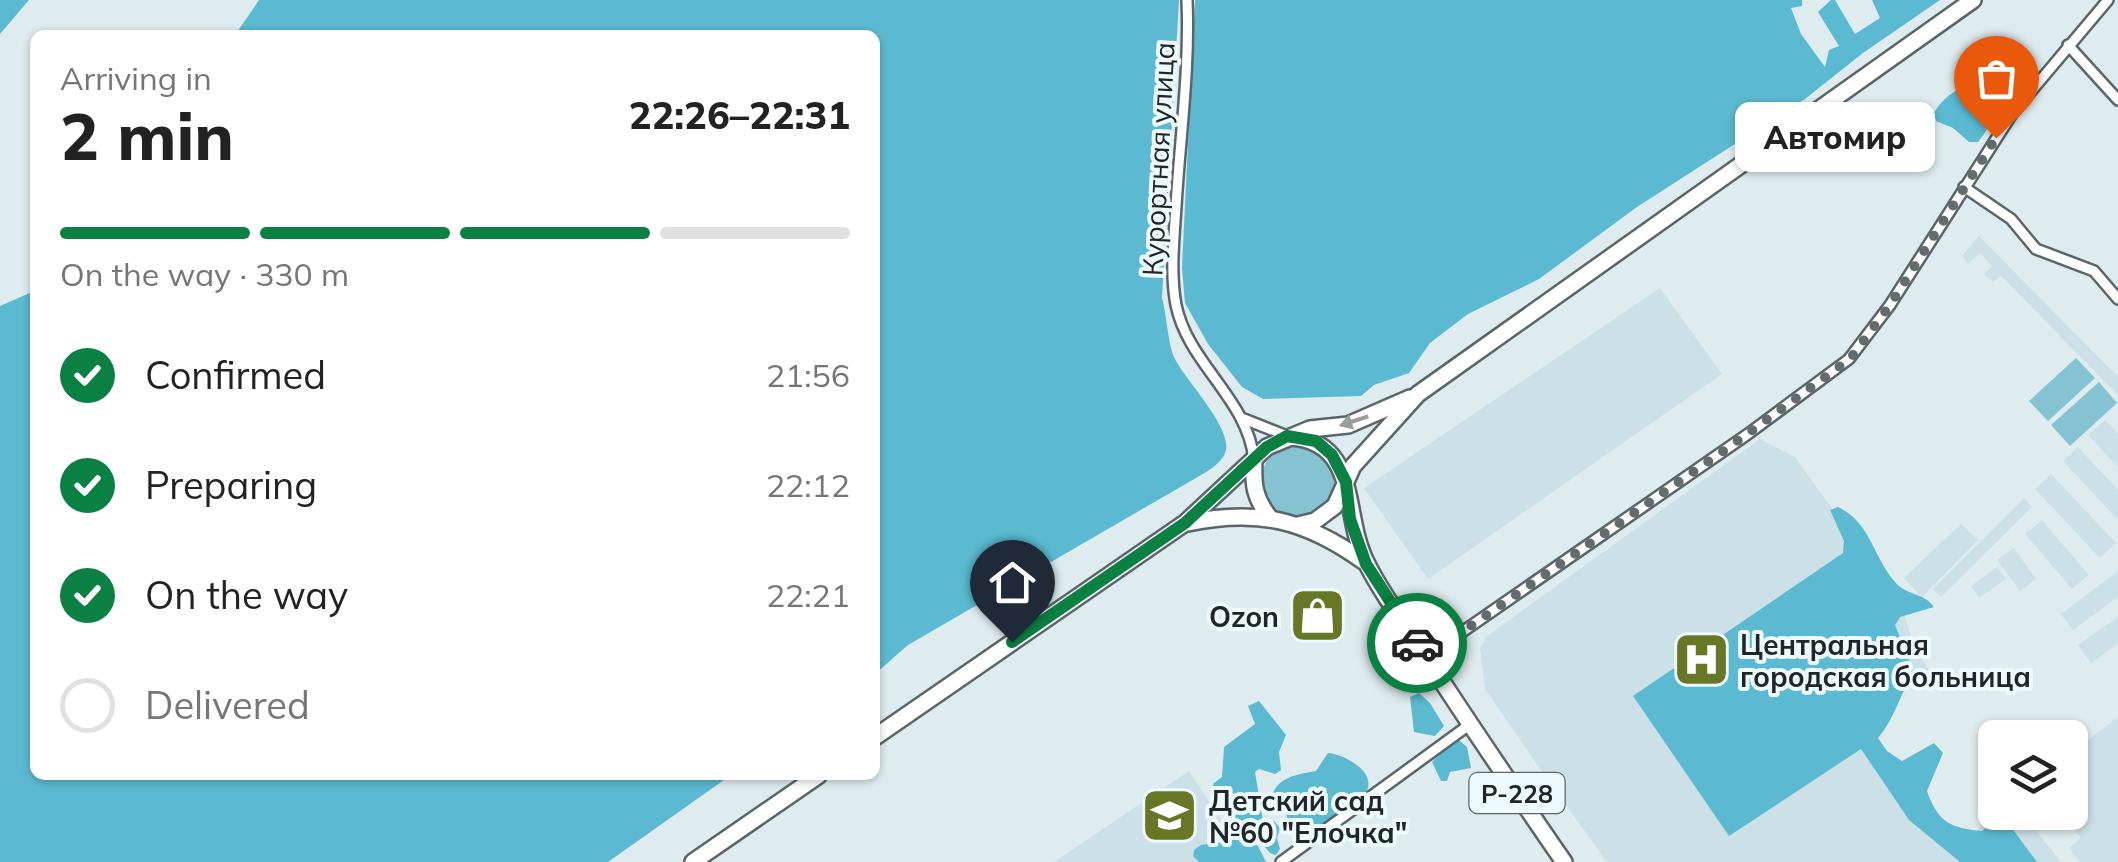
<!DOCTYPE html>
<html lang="en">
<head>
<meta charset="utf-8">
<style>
	:root { --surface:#fff; --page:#f2f2f2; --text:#222; --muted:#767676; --line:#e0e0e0; --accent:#0b8043 }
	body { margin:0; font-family:Mulish,sans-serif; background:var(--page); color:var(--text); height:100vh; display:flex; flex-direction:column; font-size:38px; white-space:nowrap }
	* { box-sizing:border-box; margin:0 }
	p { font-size:32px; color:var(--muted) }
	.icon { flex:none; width:55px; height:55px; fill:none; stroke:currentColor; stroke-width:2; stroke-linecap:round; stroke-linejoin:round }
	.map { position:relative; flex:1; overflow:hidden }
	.side { position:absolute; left:30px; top:30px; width:850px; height:750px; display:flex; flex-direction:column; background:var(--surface); border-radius:15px; box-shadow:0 2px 8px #0004 }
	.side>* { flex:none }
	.controls { position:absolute; left:1978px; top:720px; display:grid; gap:20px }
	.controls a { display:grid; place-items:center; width:110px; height:110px; border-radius:15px; background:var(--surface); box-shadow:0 2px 8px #0004; font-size:50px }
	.pin { position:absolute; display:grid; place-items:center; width:85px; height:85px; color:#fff; margin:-102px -42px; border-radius:50% 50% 50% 0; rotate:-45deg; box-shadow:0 0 10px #0007 }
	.pin .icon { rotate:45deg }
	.courier { position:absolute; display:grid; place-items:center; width:100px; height:100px; margin:-50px; border:8px solid #0b8043; border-radius:50%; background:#fff; color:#222; box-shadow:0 2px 12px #0007 }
	.bubble { position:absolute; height:70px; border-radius:15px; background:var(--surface); box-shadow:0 2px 8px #0004; font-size:32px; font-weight:800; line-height:70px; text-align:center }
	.summary em { font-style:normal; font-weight:800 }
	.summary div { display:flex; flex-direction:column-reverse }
	.summary { display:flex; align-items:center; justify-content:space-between; height:170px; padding:0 30px }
	h1 { font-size:65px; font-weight:800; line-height:75px }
	.bar { display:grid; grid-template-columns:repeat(4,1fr); gap:15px 10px; align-content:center; height:120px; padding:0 30px }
	.bar i { height:12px; border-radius:8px; background:var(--line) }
	.bar .selected { background:var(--accent) }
	.bar p { grid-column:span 4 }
	ol { padding:0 30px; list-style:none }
	li { display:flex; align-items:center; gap:30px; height:110px }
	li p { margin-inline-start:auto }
	li .icon { padding:10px; border-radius:50%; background:var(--accent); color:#fff; stroke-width:4 }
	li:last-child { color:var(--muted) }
	li i { width:55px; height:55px; border:5px solid var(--line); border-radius:50% }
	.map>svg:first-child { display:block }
	.built { fill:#cbe1e7 }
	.green { fill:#85c3d3 }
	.forest { fill:#5bbad1 }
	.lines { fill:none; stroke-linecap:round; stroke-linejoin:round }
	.street-casing { stroke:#596568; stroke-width:14 }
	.primary-casing { stroke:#596568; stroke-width:20 }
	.street { stroke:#fff; stroke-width:9 }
	.primary { stroke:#fff; stroke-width:15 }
	.oneway { fill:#9b9d9d }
	.done { stroke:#636b6c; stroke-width:10; stroke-dasharray:0 18 }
	.route { stroke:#0b8043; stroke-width:12 }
	.labels { text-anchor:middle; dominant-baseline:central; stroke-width:8; stroke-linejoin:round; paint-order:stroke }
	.shield { fill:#ecf9fd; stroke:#5d6566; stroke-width:2.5 }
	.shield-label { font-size:25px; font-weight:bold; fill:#202526 }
	.street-label { font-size:28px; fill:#202526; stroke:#ecf9fd }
	.poi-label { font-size:28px; font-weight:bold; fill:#202526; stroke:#ecf9fd; text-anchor:start }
</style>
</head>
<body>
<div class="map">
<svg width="2118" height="862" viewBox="0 0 2118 862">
	<rect width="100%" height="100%" fill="#dfecef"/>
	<!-- built -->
	<g class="built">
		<polygon points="1979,236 2118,377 2118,395 2001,276 1993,282 1984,274 1992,266 1980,253 1968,264 1962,256"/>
		<polygon points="1660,288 1722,374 1428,579 1364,488"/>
		<polygon points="2105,420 2118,434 2118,467 2088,435"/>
		<polygon points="1760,439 1795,457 1901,605 1915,649 1930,671 1865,722 1958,845 1998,813 2022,813 2061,862 1607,862 1545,776 1485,689 1480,648 1487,636"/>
		<polygon points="2078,447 2118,490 2118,520 2063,461"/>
		<polygon points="2051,474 2116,543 2100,558 2035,489"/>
		<polygon points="2024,498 2032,507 1941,597 1933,589"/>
		<polygon points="2042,520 2089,575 2072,589 2025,534"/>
		<polygon points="1961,524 1978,540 1922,597 1904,578"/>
		<polygon points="2014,548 2036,579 2020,591 1997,560"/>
		<polygon points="1997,567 2006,579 1979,598 1971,586"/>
		<polygon points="2118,571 2118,597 2073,630 2061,614"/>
		<polygon points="2118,617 2118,644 2091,663 2078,645"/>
		<polygon points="2118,717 2118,862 2080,862 2069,848 2081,838 2061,813 2070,812 2070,754"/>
		<polygon points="1189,771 1249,862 1054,862"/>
	</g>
	<!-- green -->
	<g class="green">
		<polygon points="2076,358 2095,378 2048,421 2029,401"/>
		<polygon points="2099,382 2117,403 2070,446 2051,425"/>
		<circle cx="1297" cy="483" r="37"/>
	</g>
	<!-- forest -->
	<g class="forest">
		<polygon points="0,0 29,0 0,34"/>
		<path d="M259 0H1179L1162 298C1167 316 1168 346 1175 359 1186 381 1235 431 1225 453 1220 466 1201 475 1189 482L908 645 875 674V35H235Z"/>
		<polygon points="1195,0 1802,0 1802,6 1791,8 1801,34 1825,67 1829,50 1839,46 1818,12 1831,0 1835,0 1855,34 1880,18 1872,0 1940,0 1863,53 1805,99 1637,207 1539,279 1468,314 1430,343 1409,373 1374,385 1361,396 1263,399 1242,387 1208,344 1185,303 1182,267"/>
		<path d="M1990 67 2000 70C2000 97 1996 121 1978 142H1969L1953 128 1936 121 1934 113C1947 89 1973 85 1990 67Z"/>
		<polygon points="35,278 35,775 731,775 608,862 0,862 0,306 32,292"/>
		<path d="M1838 507C1871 523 1872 555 1895 582 1905 595 1925 593 1934 607L1900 617 1895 625 1914 671C1901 692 1894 720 1878 738L1887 751 1902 761 1934 743 1943 753 1927 791C1938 823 1951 828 1982 831L1998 818 2005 819 2037 862H1960L1909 820 1861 749 1729 836 1633 696 1843 553 1844 541 1830 510Z"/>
		<polygon points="1419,693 1430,703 1444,726 1435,736 1414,732 1410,697"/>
		<path d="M1259 701 1286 735 1279 752 1281 770 1275 774 1259 769 1255 772 1263 821 1266 827 1274 821 1280 828 1277 838 1280 849 1276 855 1270 853 1256 837 1236 828C1230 816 1244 806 1235 794L1211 791 1214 783 1222 777 1224 747 1255 724 1248 706Z"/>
		<polygon points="1453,741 1460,741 1467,747 1471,768 1450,772 1447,781 1441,781 1432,762"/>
		<path d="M1328 753C1342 754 1373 769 1368 788 1364 803 1315 831 1300 830L1289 823 1284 808H1276L1271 804C1272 778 1294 775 1316 771Z"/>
		<polygon points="1242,838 1258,846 1266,862 1199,862 1193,856 1194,850 1201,845"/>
	</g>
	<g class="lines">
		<defs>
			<g id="street">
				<path d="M1187 0C1190 68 1180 138 1176 206 1174 239 1170 273 1176 305 1188 364 1248 399 1254 460"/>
				<polyline points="2068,45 2118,100"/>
				<polyline points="1964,187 2011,219 2036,249 2094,271 2118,299"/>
				<polyline points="1244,419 1287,436"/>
				<polyline points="1426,657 1748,434 1849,359 1890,305 2012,114 2108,0"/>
				<polyline points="1281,862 1469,725"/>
			</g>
			<g id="primary">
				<path d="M1291 437C1360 442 1342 515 1366 562 1380 591 1401 619 1419 646 1466 719 1515 791 1564 862"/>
				<path d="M1254 460C1253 484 1254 498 1270 518"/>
				<path d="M1188 523C1257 508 1306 520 1363 561"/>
				<polyline points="1298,525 1315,521 1335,506 1353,466 1418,394 1973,0"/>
				<polyline points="875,737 1185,523 1267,447 1310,429 1348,425 1410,398"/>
				<polyline points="693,862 819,775"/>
			</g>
		</defs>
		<!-- street casing -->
		<use href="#street" class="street-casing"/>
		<!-- primary casing -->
		<use href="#primary" class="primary-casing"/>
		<!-- street -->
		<use href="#street" class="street"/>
		<!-- primary -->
		<use href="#primary" class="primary"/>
	</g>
	<!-- one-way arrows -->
	<defs><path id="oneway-solid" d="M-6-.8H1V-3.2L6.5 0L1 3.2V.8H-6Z" transform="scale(2.5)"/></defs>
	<use class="oneway" href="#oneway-solid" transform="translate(1354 421) rotate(162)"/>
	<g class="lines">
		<!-- done -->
		<polyline class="done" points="1417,643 1426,657 1732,445 1850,359 1890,305 1996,138"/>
		<!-- route -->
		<polyline class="route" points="1012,642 1185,523 1267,447 1287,436 1316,441 1332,455 1346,482 1350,519 1366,564 1417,643"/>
	</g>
	<!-- icons -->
	<defs>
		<symbol id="shop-square" viewBox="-11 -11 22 22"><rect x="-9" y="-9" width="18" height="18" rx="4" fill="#677725" stroke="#ecf9fd"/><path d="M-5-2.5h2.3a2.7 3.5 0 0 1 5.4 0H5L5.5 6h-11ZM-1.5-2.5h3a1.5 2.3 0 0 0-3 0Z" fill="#fff"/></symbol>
		<symbol id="hospital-square" viewBox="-11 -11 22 22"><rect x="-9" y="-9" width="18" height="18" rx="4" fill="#677725" stroke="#ecf9fd"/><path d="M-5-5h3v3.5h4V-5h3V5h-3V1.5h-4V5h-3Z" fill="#fff"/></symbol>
		<symbol id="school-square" viewBox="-11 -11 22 22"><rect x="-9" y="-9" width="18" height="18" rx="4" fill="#677725" stroke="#ecf9fd"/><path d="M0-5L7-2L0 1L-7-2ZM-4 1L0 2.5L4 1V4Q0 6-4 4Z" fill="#fff"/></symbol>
	</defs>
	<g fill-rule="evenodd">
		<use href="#shop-square" x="1286" y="584" width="63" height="63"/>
		<use href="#hospital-square" x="1670" y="628" width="63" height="63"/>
		<use href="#school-square" x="1138" y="784" width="63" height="63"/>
	</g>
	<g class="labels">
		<!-- shield labels -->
		<rect class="shield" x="1469.5" y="773" width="95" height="40" rx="8"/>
		<g class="shield-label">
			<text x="1517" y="793">Р-228</text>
		</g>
		<!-- street labels -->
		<g class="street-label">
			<text transform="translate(1158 159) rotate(-87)">Курортная улица</text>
		</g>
		<!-- poi labels -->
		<g class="poi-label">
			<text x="1279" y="616" text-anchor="end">Ozon</text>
			<text x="1740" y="644">Центральная<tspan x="1740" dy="32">городская больница</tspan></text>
			<text x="1209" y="800">Детский сад<tspan x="1209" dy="32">№60 "Елочка"</tspan></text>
		</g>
	</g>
</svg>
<div class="controls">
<a><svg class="icon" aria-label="layers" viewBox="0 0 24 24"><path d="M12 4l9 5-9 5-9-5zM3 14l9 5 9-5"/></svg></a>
</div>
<div class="pin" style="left:1996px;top:138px;background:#ea580c"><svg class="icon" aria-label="bag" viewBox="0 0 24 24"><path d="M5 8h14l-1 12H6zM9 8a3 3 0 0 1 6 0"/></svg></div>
<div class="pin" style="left:1012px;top:642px;background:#1f2937"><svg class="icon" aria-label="home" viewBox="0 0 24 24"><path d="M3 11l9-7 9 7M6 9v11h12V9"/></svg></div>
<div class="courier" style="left:1417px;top:643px"><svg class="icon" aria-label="car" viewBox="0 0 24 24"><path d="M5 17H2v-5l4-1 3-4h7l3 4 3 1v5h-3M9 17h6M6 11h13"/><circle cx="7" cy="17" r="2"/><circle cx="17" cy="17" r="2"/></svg></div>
<div class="bubble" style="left:1735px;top:102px;width:200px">Автомир</div>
<section class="side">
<div class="summary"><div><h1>2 min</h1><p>Arriving in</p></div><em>22:26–22:31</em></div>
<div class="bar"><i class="selected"></i><i class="selected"></i><i class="selected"></i><i></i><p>On the way · 330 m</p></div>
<ol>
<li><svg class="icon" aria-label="check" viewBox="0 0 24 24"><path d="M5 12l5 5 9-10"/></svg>Confirmed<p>21:56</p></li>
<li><svg class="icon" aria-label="check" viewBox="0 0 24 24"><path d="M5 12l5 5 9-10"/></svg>Preparing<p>22:12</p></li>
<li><svg class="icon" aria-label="check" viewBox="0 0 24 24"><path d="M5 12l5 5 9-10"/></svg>On the way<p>22:21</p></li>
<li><i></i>Delivered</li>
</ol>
</section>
</div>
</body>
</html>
